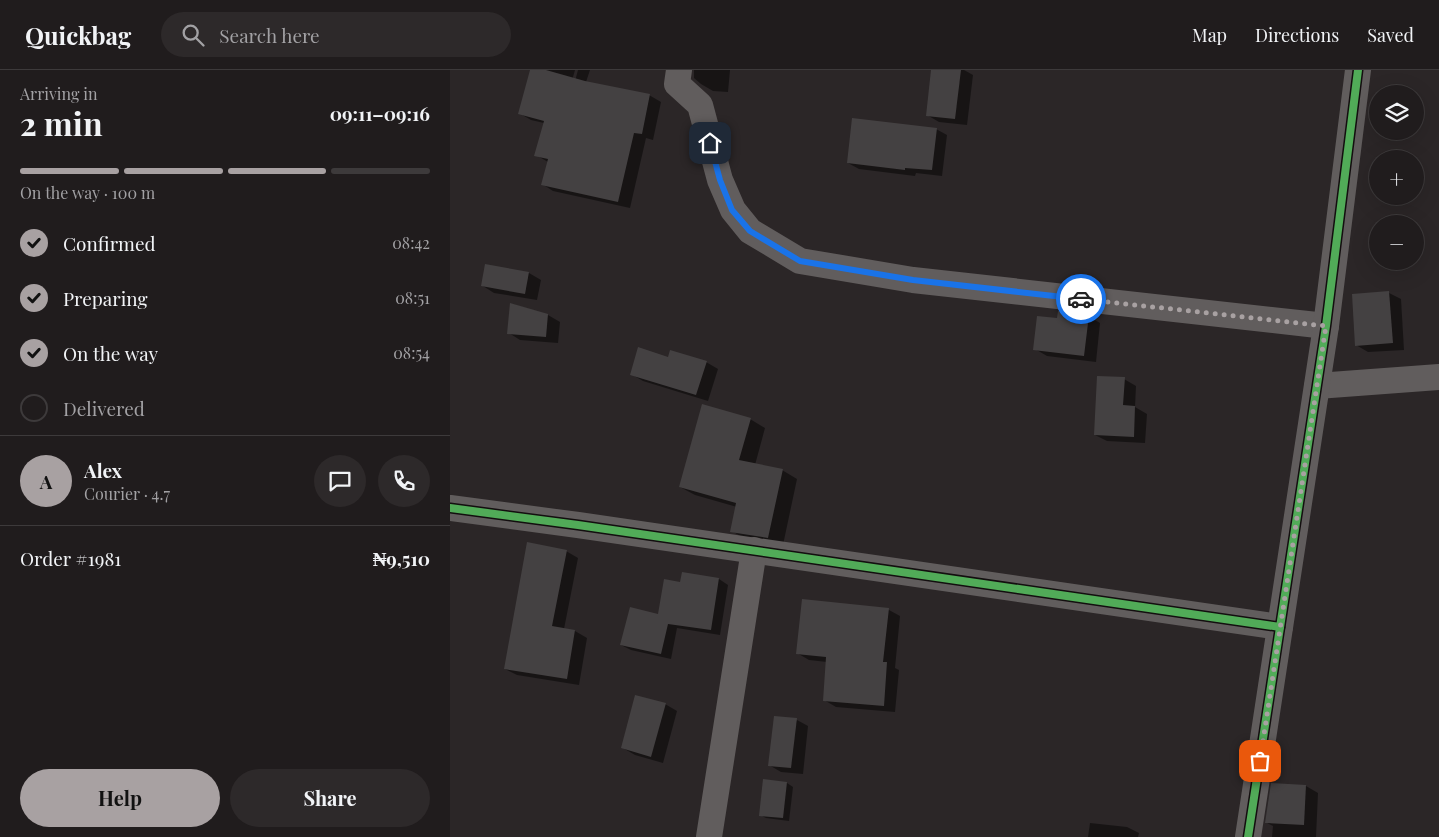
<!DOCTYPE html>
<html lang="en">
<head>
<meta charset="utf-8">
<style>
	:root { --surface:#201c1d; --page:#2d292a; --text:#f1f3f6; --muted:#a2a1a4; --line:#3d3a3b; --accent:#a8a1a2 }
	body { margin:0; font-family:"Playfair Display",serif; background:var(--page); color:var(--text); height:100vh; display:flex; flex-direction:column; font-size:19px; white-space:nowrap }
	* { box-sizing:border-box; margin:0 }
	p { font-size:16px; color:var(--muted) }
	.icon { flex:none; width:28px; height:28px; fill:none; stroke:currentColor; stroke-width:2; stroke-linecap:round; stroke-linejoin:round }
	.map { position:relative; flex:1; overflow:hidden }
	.panel { display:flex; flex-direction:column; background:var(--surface); width:450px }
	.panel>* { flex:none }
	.fabs { position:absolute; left:919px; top:15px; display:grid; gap:10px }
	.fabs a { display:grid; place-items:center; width:55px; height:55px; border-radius:50%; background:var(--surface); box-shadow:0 5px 20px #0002,0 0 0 1px var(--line); font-size:25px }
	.pin { position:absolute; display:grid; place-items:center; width:42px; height:42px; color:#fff; margin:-21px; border-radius:10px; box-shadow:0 2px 8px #0006 }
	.courier { position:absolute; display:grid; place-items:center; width:50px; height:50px; margin:-25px; border:4px solid #1a73e8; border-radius:50%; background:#fff; color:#222; box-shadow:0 1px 6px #0007 }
	.head em { font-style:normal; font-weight:700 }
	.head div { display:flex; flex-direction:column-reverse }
	.head { display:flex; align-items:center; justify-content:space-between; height:85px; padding:0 20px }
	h1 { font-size:32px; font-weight:700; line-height:38px }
	.bar { display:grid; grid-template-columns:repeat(4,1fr); gap:8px 5px; align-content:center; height:60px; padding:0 20px }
	.bar i { height:6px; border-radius:4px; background:var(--line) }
	.bar .on { background:var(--accent) }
	.bar p { grid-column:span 4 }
	.line { display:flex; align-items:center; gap:12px; padding:0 20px; border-top:1px solid var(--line) }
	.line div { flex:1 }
	.round { display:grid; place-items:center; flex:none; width:52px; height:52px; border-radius:26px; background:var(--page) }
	ol { padding:0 20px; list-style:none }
	li { display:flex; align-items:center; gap:15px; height:55px }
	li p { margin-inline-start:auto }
	li .icon { padding:5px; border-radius:50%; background:var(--accent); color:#111; stroke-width:4 }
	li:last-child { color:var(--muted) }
	li i { width:28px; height:28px; border:2px solid var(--line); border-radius:50% }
	.action { display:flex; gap:10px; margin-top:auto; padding:10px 20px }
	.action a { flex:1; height:58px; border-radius:30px; background:var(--accent); color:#111; font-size:20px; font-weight:700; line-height:58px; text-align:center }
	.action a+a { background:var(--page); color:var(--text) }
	header { display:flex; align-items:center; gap:30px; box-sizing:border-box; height:70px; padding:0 25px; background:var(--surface); border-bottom:1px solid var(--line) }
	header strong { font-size:24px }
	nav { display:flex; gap:28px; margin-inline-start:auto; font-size:18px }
	.search { width:350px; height:45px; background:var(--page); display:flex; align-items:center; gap:12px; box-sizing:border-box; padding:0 18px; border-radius:28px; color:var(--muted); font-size:19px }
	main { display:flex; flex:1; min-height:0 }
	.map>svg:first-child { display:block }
	.shadow { fill:#0007 }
	.building { fill:#444142 }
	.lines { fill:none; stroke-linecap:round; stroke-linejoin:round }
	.street { stroke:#615d5d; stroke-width:26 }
	.cycleway-casing { stroke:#130e0f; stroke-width:11 }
	.cycleway { stroke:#51ab58; stroke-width:8 }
	.done { stroke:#a8a1a2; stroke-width:5; stroke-dasharray:0 9 }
	.route { stroke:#1a73e8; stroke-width:6 }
</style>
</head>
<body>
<header>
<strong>Quickbag</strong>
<div class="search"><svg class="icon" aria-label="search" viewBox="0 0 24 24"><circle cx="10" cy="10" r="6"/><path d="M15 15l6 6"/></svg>Search here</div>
<nav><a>Map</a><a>Directions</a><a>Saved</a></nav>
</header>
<main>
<section class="panel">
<div class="head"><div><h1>2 min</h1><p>Arriving in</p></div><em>09:11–09:16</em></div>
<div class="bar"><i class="on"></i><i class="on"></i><i class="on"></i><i></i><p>On the way · 100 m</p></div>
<ol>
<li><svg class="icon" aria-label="check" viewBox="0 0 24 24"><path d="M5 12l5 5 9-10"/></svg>Confirmed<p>08:42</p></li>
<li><svg class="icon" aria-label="check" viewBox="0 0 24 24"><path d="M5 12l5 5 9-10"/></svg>Preparing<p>08:51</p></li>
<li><svg class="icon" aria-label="check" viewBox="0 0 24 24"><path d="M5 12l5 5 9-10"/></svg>On the way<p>08:54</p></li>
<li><i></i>Delivered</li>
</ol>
<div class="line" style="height:90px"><b class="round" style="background:var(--accent);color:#111">A</b><div><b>Alex</b><p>Courier · 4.7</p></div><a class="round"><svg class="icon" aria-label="chat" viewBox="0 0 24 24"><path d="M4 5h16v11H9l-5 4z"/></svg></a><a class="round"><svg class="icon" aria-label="phone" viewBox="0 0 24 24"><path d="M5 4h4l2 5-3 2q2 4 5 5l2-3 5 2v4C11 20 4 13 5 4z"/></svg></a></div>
<div class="line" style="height:65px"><div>Order #1981</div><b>₦9,510</b></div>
<div class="action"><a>Help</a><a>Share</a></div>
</section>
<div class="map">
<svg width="989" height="767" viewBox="0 0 989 767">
	<rect width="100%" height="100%" fill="#2b2627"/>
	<!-- shadow -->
	<g class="shadow">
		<polygon points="81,0 125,0 121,14 124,15 128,0 140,0 136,12 199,25 211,32 203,70 196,68 180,138 103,121 92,114 98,92 86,85 94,53 81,50 69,43"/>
		<polygon points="244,0 280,0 278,22 263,21 251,14 244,8"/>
		<polygon points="482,0 514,0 523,5 517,55 489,52 477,45"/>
		<polygon points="486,59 497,65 492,106 466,103 465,106 409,99 398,93"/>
		<polygon points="36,196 79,203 91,210 87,230 44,223 33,216"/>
		<polygon points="939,223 951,229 954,280 918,282 906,275"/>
		<polygon points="62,234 98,245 110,252 108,273 70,270 59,263"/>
		<polygon points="638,246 650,253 646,292 597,286 585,279 609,250"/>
		<polygon points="219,288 256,292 268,299 258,331 193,311 181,304"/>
		<polygon points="674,309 686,316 685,337 697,344 695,373 657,371 645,365"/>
		<polygon points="300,349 315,358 305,395 332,400 347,409 333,475 297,470 282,461 287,437 245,425 230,417"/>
		<polygon points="116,481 128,488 114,559 125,561 137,568 129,615 67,605 55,599"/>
		<polygon points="269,509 278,515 270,565 227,558 221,589 181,580 171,575 209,546 231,513"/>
		<polygon points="439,540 450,546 445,598 449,600 445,642 386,637 374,630 377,592 359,590 347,583"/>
		<polygon points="215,634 227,641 213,693 185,685 173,678"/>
		<polygon points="347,650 358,656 353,704 331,702 319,695"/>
		<polygon points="314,710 337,713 343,717 339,751 316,748 310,745"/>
		<polygon points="822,715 856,716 868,723 866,767 822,767 823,756 817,753"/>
		<polygon points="640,753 677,757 689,763 688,767 638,767"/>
	</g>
	<!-- building -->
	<g class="building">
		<polygon points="80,0 96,0 135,11 200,24 192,64 184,63 168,132 91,115 98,89 84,86 94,51 68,44"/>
		<polygon points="481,0 511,0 505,49 476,46"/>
		<polygon points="402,48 487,58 482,100 455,98 455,100 397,93"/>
		<polygon points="35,194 79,202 75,224 31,216"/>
		<polygon points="939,221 943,273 905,276 902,224"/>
		<polygon points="60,233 98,244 96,267 57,264"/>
		<polygon points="608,241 639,245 634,286 583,280 587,246 607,248"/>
		<polygon points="188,277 218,287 220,280 257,291 246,325 180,305"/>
		<polygon points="647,306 675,307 673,335 685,336 684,367 644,365"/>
		<polygon points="252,334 301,348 289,390 333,399 318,468 280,462 286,433 229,417"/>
		<polygon points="77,472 117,480 102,556 125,560 117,609 54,599"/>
		<polygon points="232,502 269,508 261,560 218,554 211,584 170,575 180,537 208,544 214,509 230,512"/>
		<polygon points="352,529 439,538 433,592 437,592 434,636 373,631 376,587 346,584"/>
		<polygon points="185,625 216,633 201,687 171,678"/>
		<polygon points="324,646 347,648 341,698 318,696"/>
		<polygon points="313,709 337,712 333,748 309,746"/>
		<polygon points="821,713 856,715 854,755 815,753"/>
	</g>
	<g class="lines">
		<!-- street -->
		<g class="street">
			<polyline points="229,0 227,14 250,35 270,110 283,140 300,161 350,191 463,210 876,256"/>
			<polyline points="867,316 989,307"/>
			<polyline points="0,438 128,455 830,557"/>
			<polyline points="259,767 304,480"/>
			<polyline points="798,767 876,256 908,0"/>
		</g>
		<defs>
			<g id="cycleway">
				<polyline points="0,438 128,455 830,557"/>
				<polyline points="798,767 876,256 908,0"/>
			</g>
		</defs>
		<!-- cycleway casing -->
		<use href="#cycleway" class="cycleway-casing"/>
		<!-- cycleway -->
		<use href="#cycleway" class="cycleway"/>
	</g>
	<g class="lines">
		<!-- done -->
		<polyline class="done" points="631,229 876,256 810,691"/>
		<!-- route -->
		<polyline class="route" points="260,73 270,110 282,140 300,161 350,191 463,210 631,229"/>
	</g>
</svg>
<div class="fabs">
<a><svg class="icon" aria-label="layers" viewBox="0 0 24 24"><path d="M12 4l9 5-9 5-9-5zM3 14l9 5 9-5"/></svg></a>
<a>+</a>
<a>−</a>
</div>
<div class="pin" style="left:810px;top:691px;background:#ea580c"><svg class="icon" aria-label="bag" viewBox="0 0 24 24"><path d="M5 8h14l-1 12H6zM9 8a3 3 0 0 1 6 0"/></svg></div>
<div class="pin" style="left:260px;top:73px;background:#1f2937"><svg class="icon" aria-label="home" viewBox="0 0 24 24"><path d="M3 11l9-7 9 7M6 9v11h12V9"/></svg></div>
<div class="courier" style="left:631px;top:229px"><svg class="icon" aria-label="car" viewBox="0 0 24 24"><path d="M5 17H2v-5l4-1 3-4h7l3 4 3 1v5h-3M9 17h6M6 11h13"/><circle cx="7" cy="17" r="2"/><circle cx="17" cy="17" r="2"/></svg></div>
</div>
</main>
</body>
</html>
